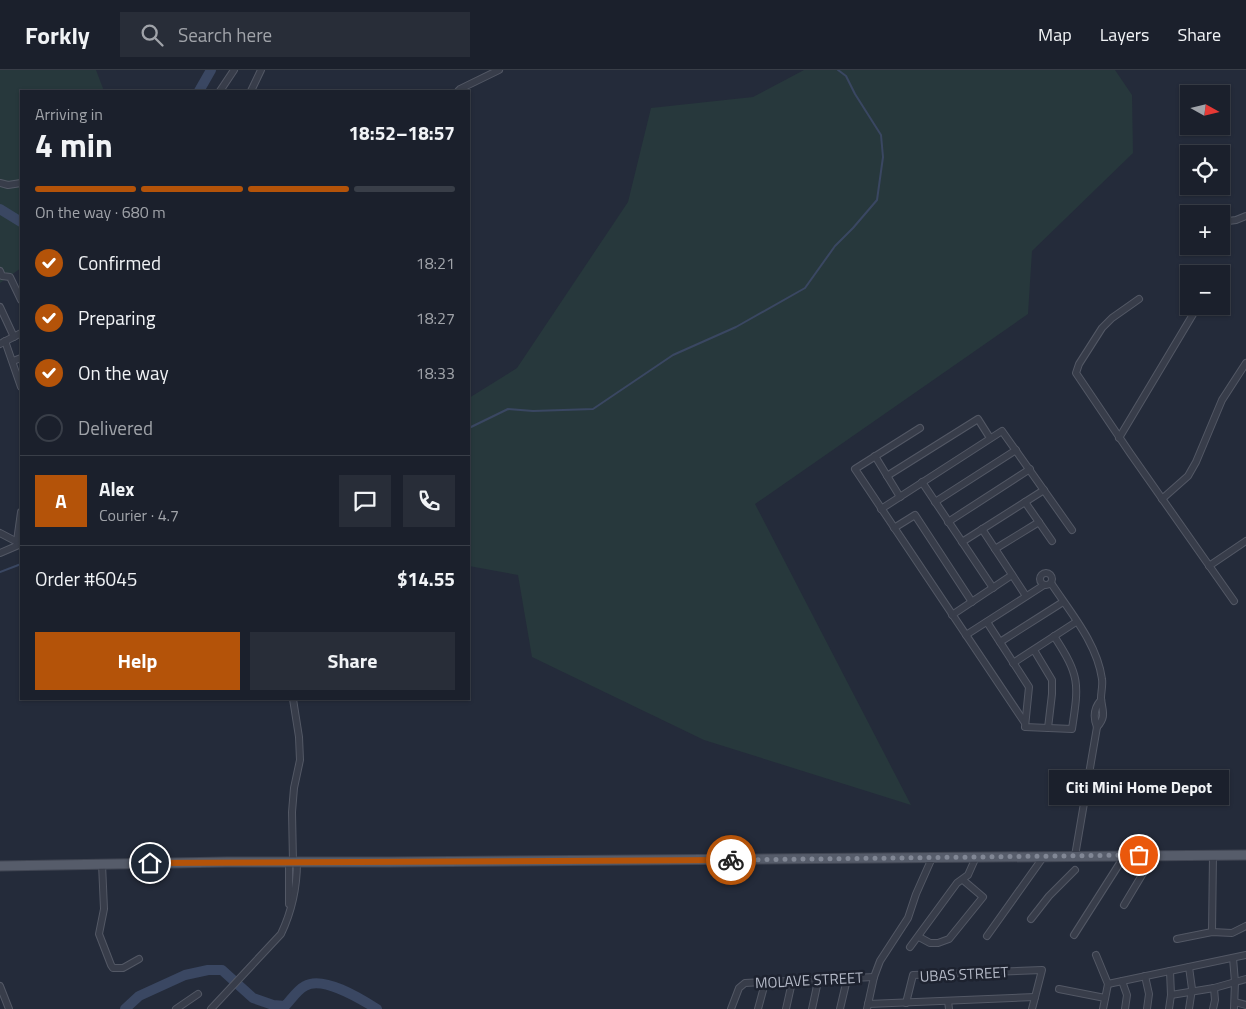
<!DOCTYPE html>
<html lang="en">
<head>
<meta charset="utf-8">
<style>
	:root { --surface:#1b202c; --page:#282d38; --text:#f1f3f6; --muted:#a0a3a9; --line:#393e48; --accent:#b45309 }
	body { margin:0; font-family:"Titillium Web",sans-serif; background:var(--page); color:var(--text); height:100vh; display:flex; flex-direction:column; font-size:19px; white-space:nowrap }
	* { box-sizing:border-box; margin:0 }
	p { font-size:16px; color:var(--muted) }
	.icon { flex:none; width:28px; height:28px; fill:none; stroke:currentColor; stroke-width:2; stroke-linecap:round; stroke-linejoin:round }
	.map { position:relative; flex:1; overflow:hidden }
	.side { position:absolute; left:20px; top:20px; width:450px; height:610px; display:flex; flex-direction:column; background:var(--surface); border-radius:0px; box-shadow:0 1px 4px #0004,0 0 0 1px var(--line) }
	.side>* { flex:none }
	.needle { width:32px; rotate:98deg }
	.controls { position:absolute; left:1180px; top:15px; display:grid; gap:10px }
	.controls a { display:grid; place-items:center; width:50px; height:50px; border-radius:0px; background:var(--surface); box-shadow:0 1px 4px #0004,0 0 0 1px var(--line); font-size:25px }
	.pin { position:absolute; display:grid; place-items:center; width:42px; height:42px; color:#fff; margin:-21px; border:2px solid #fff; border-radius:50%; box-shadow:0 1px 5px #0007 }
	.courier { position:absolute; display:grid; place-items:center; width:50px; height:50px; margin:-25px; border:4px solid #b45309; border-radius:50%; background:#fff; color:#222; box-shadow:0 1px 6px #0007 }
	.bubble { position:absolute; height:35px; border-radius:0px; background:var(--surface); box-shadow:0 1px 4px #0004,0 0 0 1px var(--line); font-size:16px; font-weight:700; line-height:35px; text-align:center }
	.summary em { font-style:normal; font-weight:700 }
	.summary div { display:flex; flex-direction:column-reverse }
	.summary { display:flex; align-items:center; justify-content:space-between; height:85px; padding:0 15px }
	h1 { font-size:32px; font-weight:700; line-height:38px }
	.bar { display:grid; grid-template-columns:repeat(4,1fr); gap:8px 5px; align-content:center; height:60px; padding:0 15px }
	.bar i { height:6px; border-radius:4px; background:var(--line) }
	.bar .selected { background:var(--accent) }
	.bar p { grid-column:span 4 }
	.line { display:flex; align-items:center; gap:12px; padding:0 15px; border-top:1px solid var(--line) }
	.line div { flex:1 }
	.round { display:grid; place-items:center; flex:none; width:52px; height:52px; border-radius:0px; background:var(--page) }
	ol { padding:0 15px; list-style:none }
	li { display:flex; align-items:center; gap:15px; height:55px }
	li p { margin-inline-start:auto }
	li .icon { padding:5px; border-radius:50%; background:var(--accent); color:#fff; stroke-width:4 }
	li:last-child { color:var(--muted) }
	li i { width:28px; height:28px; border:2px solid var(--line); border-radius:50% }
	.button { display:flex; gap:10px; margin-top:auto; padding:10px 15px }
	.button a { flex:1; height:58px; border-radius:0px; background:var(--accent); color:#fff; font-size:20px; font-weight:700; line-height:58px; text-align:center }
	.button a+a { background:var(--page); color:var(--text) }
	header { display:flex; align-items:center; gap:30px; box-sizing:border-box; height:70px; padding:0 25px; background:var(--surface); border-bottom:1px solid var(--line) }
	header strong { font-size:24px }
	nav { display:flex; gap:28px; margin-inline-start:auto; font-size:18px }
	.search { width:350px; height:45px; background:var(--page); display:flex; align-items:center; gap:12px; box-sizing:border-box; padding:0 18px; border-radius:0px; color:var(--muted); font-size:19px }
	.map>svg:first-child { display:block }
	.green { fill:#27383c }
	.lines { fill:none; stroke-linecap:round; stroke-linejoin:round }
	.stream { stroke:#3a4762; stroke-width:2 }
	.river { stroke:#3a4762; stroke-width:10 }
	.minor-casing { stroke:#535865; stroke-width:8 }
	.major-casing { stroke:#414653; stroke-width:11 }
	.minor { stroke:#383d4a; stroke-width:6 }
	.major { stroke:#565c6a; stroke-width:9 }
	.done { stroke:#818795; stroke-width:5; stroke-dasharray:0 9 }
	.route { stroke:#b45309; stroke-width:6 }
	.labels { text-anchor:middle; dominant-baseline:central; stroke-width:5; stroke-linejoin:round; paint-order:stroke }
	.street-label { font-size:15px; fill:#b3b8c6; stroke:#1d222f }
</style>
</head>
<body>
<header>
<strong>Forkly</strong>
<div class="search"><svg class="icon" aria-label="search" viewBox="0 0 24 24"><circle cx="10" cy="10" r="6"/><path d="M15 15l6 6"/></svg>Search here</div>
<nav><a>Map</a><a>Layers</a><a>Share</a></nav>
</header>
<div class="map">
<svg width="1246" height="939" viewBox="0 0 1246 939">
	<rect width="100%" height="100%" fill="#242b3a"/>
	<!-- green -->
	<g class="green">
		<polygon points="0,0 96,0 104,21 21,21 21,198 0,213"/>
		<polygon points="804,0 1115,0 1132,25 1133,83 1032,181 1028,244 755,434 911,735 704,670 532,587 518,505 469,496 469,328 517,298 628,132 651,38 753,27"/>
	</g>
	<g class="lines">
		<!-- stream -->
		<g class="stream">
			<polyline points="469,358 508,339 533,341 593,339 673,285 736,257 805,218 835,176 853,158 877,130 883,87 881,65 855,24 846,6 838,0"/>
			<polyline points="0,502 21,494"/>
		</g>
		<!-- river -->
		<g class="river">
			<polyline points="199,21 211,0"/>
			<polyline points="0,139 21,152"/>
			<path d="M125 939 139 926 185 905 208 900H222L253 928 273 935 285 936C291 930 297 920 305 916 323 905 361 929 377 939"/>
		</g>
		<defs>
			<g id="minor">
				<polyline points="220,21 234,0"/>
				<polyline points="251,21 261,0"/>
				<polyline points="458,21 460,19 499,0"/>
				<polyline points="0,113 8,115 21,113"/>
				<polyline points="1186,141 1192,144"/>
				<polyline points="1221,152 1236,150 1246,146"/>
				<polyline points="0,201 2,206 10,207 21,230"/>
				<polyline points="1139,229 1112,248 1102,258 1079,294 1076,303 1130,383 1234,531"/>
				<polyline points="0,237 14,267"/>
				<polyline points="5,271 21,317"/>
				<polyline points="0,274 21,263"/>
				<polyline points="13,291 21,288"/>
				<polyline points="920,358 855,399 1025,653"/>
				<polyline points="1119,368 1198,236"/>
				<polyline points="875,386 900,427"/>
				<polyline points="887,406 978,349 990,368"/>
				<polyline points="922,412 993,518"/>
				<polyline points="1162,429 1188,406 1196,392 1222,330 1246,293"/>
				<polyline points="935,432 1016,380"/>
				<polyline points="1025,432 1052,471"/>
				<polyline points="881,439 1002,361 1072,460"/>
				<polyline points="948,452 1030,399"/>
				<polyline points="894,458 915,445 972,532"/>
				<polyline points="982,459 1026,526"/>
				<polyline points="0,463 21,474"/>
				<polyline points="17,471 21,442"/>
				<polyline points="962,472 1044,420"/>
				<polyline points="995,479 1039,452"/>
				<polyline points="0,483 21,474"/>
				<polyline points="1209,496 1246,471"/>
				<circle cx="1046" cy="509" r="6"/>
				<path d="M1051 513C1070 542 1097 573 1102 609 1103 615 1101 622 1101 628 1102 641 1107 646 1097 657"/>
				<polyline points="952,545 1012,505"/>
				<path d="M987 552 1029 617 1025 657 1072 659C1079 613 1080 606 1054 566"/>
				<polyline points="966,565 1044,515"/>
				<polyline points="1000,572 1063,532"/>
				<polyline points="1034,580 1052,610 1052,624 1048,658"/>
				<polyline points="1013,593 1076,552"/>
				<path d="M1075 786 1097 657C1093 647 1094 638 1101 630"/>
				<polyline points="293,792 292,742 294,718 300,690 299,667 293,629"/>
				<polyline points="102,794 104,839 99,864 111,895 113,898 123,898 139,889"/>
				<polyline points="289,834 289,792"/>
				<polyline points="1124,835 1154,785"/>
				<polyline points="1031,849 1049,826 1075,800"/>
				<polyline points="1212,862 1213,785"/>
				<polyline points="1074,865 1125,785"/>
				<polyline points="987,866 1044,786"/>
				<polyline points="919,867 930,873 938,873 949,869 983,827 963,810"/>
				<polyline points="1177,869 1212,862 1232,863 1246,856"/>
				<polyline points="910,877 957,813 968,805 976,787"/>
				<polyline points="1096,885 1108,914 1103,939"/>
				<polyline points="1233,888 1235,912 1234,939"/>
				<polyline points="1145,906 1149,924 1147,939"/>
				<polyline points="1122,911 1127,925 1125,939"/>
				<polyline points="1108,914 1246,885"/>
				<polyline points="0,916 9,939"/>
				<polyline points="1059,919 1105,928"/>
				<polyline points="1171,925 1214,918 1246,909"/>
				<polyline points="948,931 949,939"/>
				<polyline points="1235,932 1246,935"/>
				<polyline points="906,933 913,905 1042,900 1032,939"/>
				<polyline points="868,934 1035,927"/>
				<polyline points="176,939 198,924"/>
				<path d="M211 939 281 864C292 841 297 818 297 792"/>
				<polyline points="731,939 739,918 745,913 874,907"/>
				<polyline points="758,939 765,913"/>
				<polyline points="786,939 792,912"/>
				<polyline points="812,939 818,911"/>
				<polyline points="840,939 847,909"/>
				<polyline points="867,939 874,907 880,891 908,848 916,824 932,788"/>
				<polyline points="1169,939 1171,925 1170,901"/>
				<polyline points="1189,939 1192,919 1189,897"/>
				<polyline points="1213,939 1215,930 1214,918"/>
			</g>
			<polyline id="major" points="0,796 227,792 390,792 1246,785"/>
		</defs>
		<!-- minor casing -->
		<use href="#minor" class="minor-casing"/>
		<!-- major casing -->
		<use href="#major" class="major-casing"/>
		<!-- minor -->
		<use href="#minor" class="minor"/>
		<!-- major -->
		<use href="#major" class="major"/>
	</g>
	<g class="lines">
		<!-- done -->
		<polyline class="done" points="731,790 1139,785"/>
		<!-- route -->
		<polyline class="route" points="150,793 731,790"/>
	</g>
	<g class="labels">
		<!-- street labels -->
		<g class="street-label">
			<text transform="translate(964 904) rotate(-3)">UBAS STREET</text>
			<text transform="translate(809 910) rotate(-3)">MOLAVE STREET</text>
		</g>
	</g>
</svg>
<div class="controls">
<a><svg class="needle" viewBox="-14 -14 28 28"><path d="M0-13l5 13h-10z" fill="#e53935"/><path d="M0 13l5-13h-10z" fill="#a0a3a9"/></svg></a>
<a><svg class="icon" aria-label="locate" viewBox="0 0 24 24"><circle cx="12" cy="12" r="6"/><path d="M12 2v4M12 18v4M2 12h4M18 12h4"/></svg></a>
<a>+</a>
<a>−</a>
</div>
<div class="pin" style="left:1139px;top:785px;background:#ea580c"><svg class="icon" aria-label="bag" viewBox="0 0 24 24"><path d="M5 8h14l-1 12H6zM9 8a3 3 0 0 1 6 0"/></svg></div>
<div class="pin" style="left:150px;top:793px;background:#1f2937"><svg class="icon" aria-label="home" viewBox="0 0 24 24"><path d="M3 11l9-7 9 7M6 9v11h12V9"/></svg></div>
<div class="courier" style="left:731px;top:790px"><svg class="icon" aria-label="bike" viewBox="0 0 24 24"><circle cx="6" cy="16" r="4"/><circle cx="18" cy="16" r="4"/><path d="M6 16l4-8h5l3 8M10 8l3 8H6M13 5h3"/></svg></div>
<div class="bubble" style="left:1049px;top:700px;width:180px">Citi Mini Home Depot</div>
<section class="side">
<div class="summary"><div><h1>4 min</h1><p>Arriving in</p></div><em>18:52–18:57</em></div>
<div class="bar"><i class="selected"></i><i class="selected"></i><i class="selected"></i><i></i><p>On the way · 680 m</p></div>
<ol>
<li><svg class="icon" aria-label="check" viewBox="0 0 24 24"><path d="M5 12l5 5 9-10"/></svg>Confirmed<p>18:21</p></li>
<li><svg class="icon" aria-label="check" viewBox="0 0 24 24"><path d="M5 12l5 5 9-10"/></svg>Preparing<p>18:27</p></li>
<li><svg class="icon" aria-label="check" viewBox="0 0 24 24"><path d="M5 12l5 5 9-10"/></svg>On the way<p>18:33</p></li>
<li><i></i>Delivered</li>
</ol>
<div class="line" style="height:90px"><b class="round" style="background:var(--accent);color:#fff">A</b><div><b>Alex</b><p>Courier · 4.7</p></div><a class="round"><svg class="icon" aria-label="chat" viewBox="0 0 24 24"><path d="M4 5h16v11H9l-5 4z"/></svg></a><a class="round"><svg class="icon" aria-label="phone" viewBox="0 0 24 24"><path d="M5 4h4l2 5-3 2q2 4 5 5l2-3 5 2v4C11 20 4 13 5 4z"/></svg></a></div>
<div class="line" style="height:65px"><div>Order #6045</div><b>$14.55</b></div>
<div class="button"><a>Help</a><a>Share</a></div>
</section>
</div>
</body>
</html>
